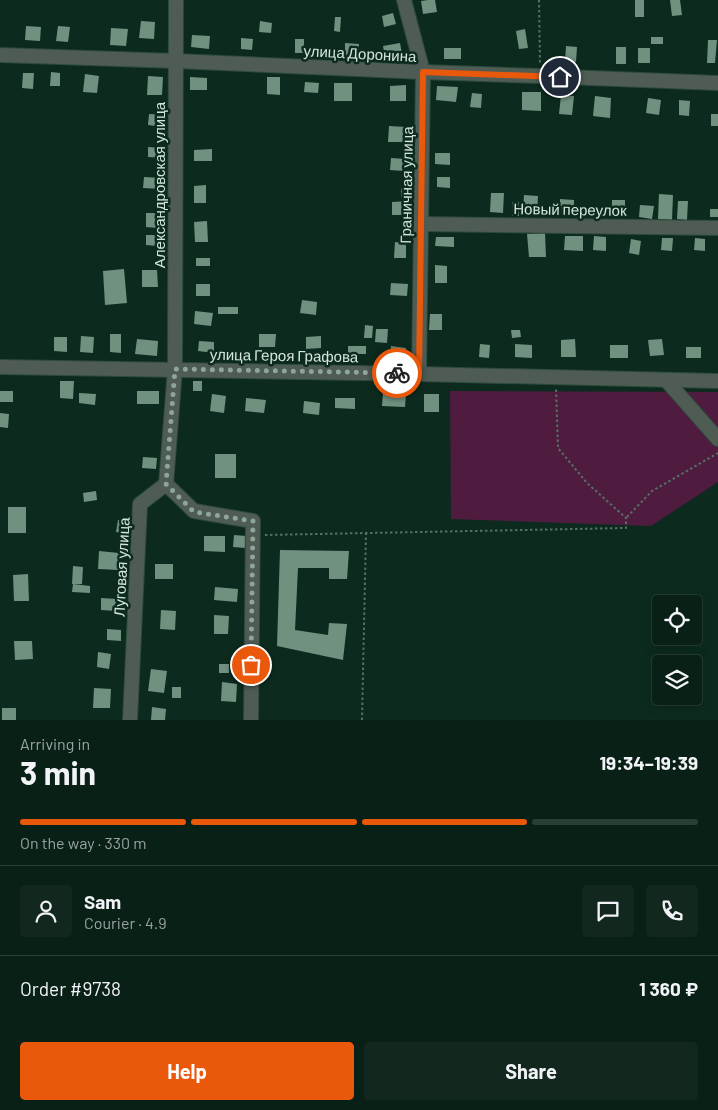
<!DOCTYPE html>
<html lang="en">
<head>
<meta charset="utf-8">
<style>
	:root { --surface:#092016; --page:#12281f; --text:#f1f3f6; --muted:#99a3a1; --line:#293e35; --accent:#ea580c }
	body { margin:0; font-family:Barlow,sans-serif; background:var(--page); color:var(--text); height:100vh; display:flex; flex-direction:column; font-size:19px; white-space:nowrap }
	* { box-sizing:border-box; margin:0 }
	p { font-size:16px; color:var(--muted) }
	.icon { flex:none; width:28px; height:28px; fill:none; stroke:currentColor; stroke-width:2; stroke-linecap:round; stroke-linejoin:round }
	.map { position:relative; height:720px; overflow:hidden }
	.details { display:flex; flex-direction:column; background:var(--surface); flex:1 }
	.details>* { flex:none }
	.tools { position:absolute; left:652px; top:595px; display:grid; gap:10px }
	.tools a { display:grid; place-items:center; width:50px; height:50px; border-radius:5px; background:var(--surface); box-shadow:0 2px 12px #0003,0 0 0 1px var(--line); font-size:25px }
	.pin { position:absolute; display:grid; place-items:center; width:42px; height:42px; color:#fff; margin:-21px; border:2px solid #fff; border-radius:50%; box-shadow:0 1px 5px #0007 }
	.courier { position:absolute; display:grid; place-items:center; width:50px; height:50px; margin:-25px; border:4px solid #ea580c; border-radius:50%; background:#fff; color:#222; box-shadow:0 1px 6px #0007 }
	.overview em { font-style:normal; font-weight:700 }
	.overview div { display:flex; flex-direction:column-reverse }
	.overview { display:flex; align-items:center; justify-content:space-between; height:85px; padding:0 20px }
	h1 { font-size:32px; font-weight:700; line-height:38px }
	.bar { display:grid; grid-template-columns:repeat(4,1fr); gap:8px 5px; align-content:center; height:60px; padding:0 20px }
	.bar i { height:6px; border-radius:4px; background:var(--line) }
	.bar .on { background:var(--accent) }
	.bar p { grid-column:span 4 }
	.line { display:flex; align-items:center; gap:12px; padding:0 20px; border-top:1px solid var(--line) }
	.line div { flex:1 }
	.round { display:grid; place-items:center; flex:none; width:52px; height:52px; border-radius:5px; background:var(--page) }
	.cta { display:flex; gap:10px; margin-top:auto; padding:10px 20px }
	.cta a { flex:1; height:58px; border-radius:5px; background:var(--accent); color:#fff; font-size:20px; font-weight:700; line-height:58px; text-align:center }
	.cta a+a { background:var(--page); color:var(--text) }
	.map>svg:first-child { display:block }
	.green { fill:#4f1c40 }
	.building { fill:#709180 }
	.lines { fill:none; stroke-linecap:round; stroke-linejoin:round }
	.minor-casing { stroke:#2c493c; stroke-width:16 }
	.path { stroke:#567064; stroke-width:2; stroke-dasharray:2.5 2.5; stroke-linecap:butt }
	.minor { stroke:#4e5c54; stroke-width:14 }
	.done { stroke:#8ea59a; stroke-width:5; stroke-dasharray:0 9 }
	.route { stroke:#ea580c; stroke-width:6 }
	.labels { text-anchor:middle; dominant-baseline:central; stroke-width:5; stroke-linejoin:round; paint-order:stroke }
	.street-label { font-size:15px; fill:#d4e6dc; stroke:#0c2b1e }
</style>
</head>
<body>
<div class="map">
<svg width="718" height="720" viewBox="0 0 718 720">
	<rect width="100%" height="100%" fill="#0c2b1e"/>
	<!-- green -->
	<polygon class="green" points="450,391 718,392 718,482 651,526 451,519"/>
	<!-- building -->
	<g class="building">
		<polygon points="428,0 435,0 437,12 423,14 421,1"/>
		<rect x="635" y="0" width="9" height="17"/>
		<polygon points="670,0 680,0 682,15 672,16"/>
		<polygon points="393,13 396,24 384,27 382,16"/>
		<polygon points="335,17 341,17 340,32 334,31"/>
		<polygon points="141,21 155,22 154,39 139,38"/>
		<polygon points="260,21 272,23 271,33 259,32"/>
		<polygon points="26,26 41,27 40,41 25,40"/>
		<polygon points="58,26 70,27 68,42 56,41"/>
		<polygon points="111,28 128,29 126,46 110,45"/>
		<polygon points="525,29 528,48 519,49 516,31"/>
		<polygon points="192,35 210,36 209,49 191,47"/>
		<rect x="651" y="37" width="12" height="7"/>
		<polygon points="241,38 253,39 252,50 241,49"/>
		<rect x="295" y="39" width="9" height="14"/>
		<polygon points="708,40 717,40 715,63 707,63"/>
		<polygon points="345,43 359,44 358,56 345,56"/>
		<polygon points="400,43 402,54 385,57 383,46"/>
		<polygon points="566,46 577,47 576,62 565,61"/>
		<rect x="616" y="47" width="10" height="17"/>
		<rect x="444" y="48" width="17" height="11"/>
		<rect x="638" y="48" width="12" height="15"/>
		<polygon points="51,72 60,73 60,86 50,86"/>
		<polygon points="23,73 34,73 33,89 22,88"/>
		<polygon points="85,74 99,76 97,93 83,92"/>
		<polygon points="148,76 163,77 162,95 147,95"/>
		<polygon points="190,77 207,78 207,90 190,90"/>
		<polygon points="267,77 280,77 280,95 267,94"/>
		<polygon points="305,82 319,83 318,93 304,92"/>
		<rect x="334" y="83" width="18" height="18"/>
		<polygon points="406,85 406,101 390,101 390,86"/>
		<polygon points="437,86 458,87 456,102 436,100"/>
		<polygon points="522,92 541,92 541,111 522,110"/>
		<polygon points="472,93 482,94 481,108 470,107"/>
		<polygon points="561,95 574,96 572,115 559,114"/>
		<polygon points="595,96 611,98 610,118 593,116"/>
		<polygon points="648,98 661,100 659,115 646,113"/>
		<polygon points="679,100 690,101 689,116 679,115"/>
		<polygon points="149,114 164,115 163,127 148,125"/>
		<rect x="711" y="114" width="7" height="12"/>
		<polygon points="389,126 407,127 406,142 388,142"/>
		<polygon points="148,147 163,148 163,158 148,157"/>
		<polygon points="212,149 212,161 194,161 194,150"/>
		<polygon points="435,153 450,153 450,165 435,164"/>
		<polygon points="391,158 405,159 404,171 390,170"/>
		<polygon points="144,177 162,178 161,189 143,188"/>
		<polygon points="437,177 450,177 450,188 437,187"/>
		<polygon points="206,185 206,203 194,203 194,186"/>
		<rect x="401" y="188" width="12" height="9"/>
		<polygon points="491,193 504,193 503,213 490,212"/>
		<polygon points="659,194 673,195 672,220 658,219"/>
		<polygon points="524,195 538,196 537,214 523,214"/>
		<polygon points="560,199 574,200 574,215 560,215"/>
		<rect x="612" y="200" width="13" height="17"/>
		<polygon points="408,201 408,215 392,215 392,202"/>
		<polygon points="678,201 688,201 687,220 677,219"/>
		<rect x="512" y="202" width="7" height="14"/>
		<polygon points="640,205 654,206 652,219 639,217"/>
		<rect x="710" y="209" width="8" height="8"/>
		<polygon points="146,213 159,213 158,228 146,227"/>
		<polygon points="207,221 208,242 195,242 194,222"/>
		<polygon points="545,233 546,257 529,257 527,234"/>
		<polygon points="146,235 158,235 158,246 146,245"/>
		<polygon points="565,236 583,236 583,251 564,250"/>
		<polygon points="594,236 606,237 606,251 593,250"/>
		<polygon points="436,237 454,237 454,247 435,246"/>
		<polygon points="662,238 673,238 672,251 661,250"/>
		<polygon points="695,238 705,239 705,251 694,250"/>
		<polygon points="631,239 641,241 639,255 629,253"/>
		<polygon points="395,242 406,243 406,258 394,258"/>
		<rect x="196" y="258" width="14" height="8"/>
		<polygon points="435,265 447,266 447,283 435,283"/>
		<polygon points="124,269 127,303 105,305 103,271"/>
		<polygon points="142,270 157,270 158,287 142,287"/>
		<polygon points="391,283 408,284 407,296 390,295"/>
		<rect x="196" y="284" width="14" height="12"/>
		<polygon points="302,300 317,302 316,315 300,313"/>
		<rect x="218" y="307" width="20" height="7"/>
		<polygon points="195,311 213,313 211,326 194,324"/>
		<polygon points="430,314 442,314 442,330 429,330"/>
		<polygon points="365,325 373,326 372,338 364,338"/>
		<polygon points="376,329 388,329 387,343 375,342"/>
		<polygon points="511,330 520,330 521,337 512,338"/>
		<polygon points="110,334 121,334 121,353 110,352"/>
		<polygon points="259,334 276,334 275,347 259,347"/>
		<polygon points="81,336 94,337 93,353 80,352"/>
		<polygon points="321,336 321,348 306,349 306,337"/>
		<polygon points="54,337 67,337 67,352 54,351"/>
		<polygon points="137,339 158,341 157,356 135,354"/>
		<polygon points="575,339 576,357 561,357 561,340"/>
		<polygon points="662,339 664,355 650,356 648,340"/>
		<polygon points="199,341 214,342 214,353 198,351"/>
		<polygon points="480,344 490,345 489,358 479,357"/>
		<polygon points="515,344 532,345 532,358 515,357"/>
		<rect x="610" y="345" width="18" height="13"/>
		<rect x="348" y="346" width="18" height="8"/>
		<polygon points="391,346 406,348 405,357 390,356"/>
		<rect x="686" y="347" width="15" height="11"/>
		<polygon points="60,381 74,381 73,399 60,398"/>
		<rect x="193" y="381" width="9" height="10"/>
		<rect x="0" y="391" width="13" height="11"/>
		<rect x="137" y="391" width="22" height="13"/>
		<polygon points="79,393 96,394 95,405 79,403"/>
		<polygon points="383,393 406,395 405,407 382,406"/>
		<polygon points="212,394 226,396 224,413 210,411"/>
		<rect x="424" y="394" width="15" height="18"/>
		<polygon points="246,398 266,400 264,413 245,411"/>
		<polygon points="335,398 355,398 355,409 335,408"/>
		<polygon points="304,401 320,403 319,415 303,413"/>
		<polygon points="0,413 9,414 8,428 0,427"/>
		<rect x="215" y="454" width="21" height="24"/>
		<polygon points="143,457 157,458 156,469 142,468"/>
		<polygon points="96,491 97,500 84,502 83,493"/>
		<rect x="8" y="507" width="18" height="26"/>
		<polygon points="118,520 134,523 132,535 116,532"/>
		<polygon points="234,535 246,536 245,548 233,547"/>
		<polygon points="204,536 225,536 225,552 204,551"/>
		<polygon points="280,550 349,551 347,579 329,579 329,568 298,568 295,630 328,635 329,623 347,624 343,660 277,646"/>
		<polygon points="99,551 119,553 118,570 98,569"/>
		<rect x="155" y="564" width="18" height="15"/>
		<polygon points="73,566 83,567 82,584 72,584"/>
		<polygon points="28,574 29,601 14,601 13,575"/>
		<polygon points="73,584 90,586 90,593 72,592"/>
		<polygon points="215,587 238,589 237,602 214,600"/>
		<polygon points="101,598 117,599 116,611 101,610"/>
		<polygon points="161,610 176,611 175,630 160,629"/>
		<polygon points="214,615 229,616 228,634 214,634"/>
		<polygon points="107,629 121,630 121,641 107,640"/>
		<polygon points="14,641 32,641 33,659 15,660"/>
		<polygon points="98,652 111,654 109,669 97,667"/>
		<rect x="219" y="664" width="10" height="9"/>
		<polygon points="151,669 167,671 164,693 148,691"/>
		<polygon points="222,682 237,684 236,702 221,701"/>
		<rect x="172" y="687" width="9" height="11"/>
		<polygon points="94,688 111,689 110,708 93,708"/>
		<polygon points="152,707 166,709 165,720 151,720"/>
		<rect x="2" y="708" width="14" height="12"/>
	</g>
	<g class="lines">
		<defs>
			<g id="minor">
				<polyline points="404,0 423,72 419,374"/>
				<polyline points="0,55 176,61 423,72 540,76 718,83"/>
				<polyline points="421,224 718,228"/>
				<polyline points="0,367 419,374 718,381"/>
				<polyline points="666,380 718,439"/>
				<polyline points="166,484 194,511 253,521 251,720"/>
				<polyline points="130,720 140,504 166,484 175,369 176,0"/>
			</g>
		</defs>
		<!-- minor casing -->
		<use href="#minor" class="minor-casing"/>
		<!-- path -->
		<g class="path">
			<polyline points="539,0 540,65"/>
			<polyline points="627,517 652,491 718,453"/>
			<polyline points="265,535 626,528 626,518 587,483 558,448 556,387"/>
			<polyline points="362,720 366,533"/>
		</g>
		<!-- minor -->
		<use href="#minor" class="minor"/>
	</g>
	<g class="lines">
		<!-- done -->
		<polyline class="done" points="251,665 253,521 194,512 166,484 175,369 397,373"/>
		<!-- route -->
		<polyline class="route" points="397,373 419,374 423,72 560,77"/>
	</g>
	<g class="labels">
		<!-- street labels -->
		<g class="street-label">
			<text transform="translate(360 53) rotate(3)">улица Доронина</text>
			<text transform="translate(159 185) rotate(-90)">Александровская улица</text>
			<text transform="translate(406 185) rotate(-89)">Граничная улица</text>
			<text transform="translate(570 209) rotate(1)">Новый переулок</text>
			<text transform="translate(284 355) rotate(1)">улица Героя Графова</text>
			<text transform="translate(121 567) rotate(-87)">Луговая улица</text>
		</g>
	</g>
</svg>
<div class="tools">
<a><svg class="icon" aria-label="locate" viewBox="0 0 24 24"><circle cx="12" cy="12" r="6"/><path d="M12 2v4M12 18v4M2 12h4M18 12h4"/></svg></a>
<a><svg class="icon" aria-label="layers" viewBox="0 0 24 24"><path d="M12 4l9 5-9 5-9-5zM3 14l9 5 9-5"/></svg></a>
</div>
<div class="pin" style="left:251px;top:665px;background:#ea580c"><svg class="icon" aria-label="bag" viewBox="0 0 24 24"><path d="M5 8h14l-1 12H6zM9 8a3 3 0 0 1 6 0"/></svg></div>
<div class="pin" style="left:560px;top:77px;background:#1f2937"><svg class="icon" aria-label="home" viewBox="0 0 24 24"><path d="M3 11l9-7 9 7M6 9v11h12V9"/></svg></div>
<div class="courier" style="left:397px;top:373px"><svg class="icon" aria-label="bike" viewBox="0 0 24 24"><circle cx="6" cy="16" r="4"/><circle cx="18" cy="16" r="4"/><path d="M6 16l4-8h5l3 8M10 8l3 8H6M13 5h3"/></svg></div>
</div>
<section class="details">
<div class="overview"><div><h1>3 min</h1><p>Arriving in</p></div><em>19:34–19:39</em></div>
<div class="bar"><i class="on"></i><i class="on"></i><i class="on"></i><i></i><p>On the way · 330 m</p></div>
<div class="line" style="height:90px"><a class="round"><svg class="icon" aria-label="person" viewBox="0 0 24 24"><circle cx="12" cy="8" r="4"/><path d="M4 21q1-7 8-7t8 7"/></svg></a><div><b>Sam</b><p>Courier · 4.9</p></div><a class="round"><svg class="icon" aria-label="chat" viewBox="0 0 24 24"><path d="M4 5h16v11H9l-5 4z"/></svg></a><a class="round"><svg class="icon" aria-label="phone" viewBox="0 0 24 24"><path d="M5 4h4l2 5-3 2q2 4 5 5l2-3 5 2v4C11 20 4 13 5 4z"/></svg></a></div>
<div class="line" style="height:65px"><div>Order #9738</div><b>1 360 ₽</b></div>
<div class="cta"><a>Help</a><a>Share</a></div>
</section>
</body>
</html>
